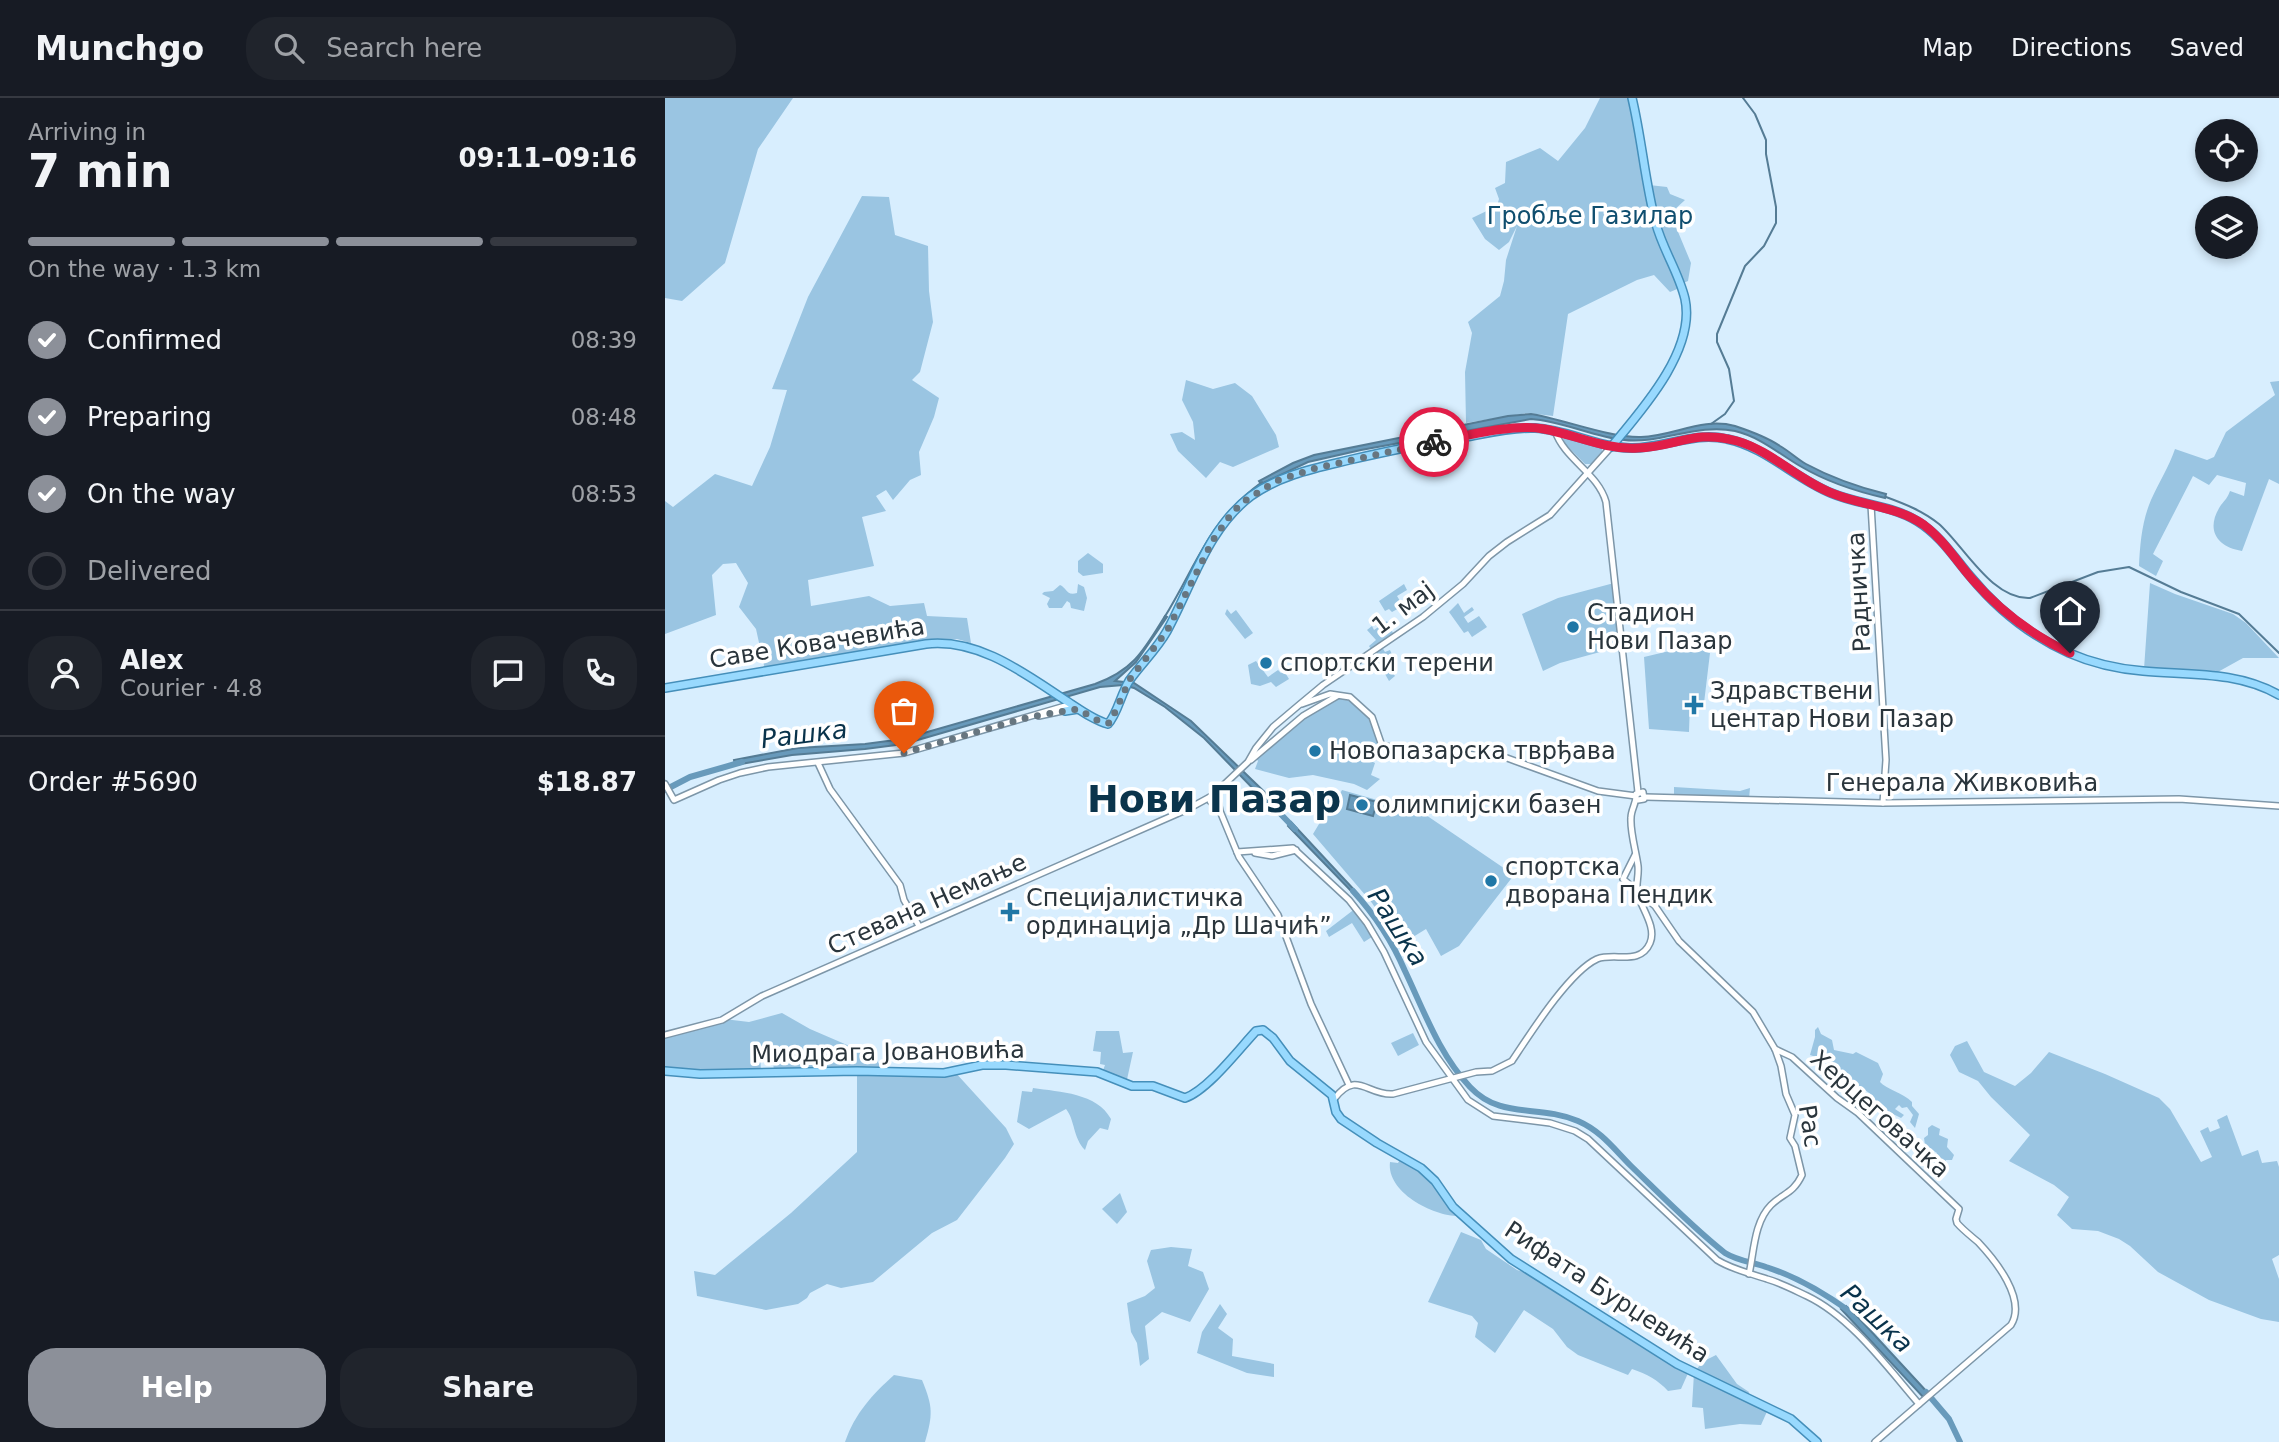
<!DOCTYPE html>
<html lang="en">
<head>
<meta charset="utf-8">
<style>
	:root { --surface:#171b24; --page:#20242c; --text:#f1f3f6; --muted:#9ea1a6; --line:#363941; --accent:#8c9099 }
	body { margin:0; font-family:"DejaVu Sans",sans-serif; background:var(--page); color:var(--text); height:100vh; display:flex; flex-direction:column; font-size:26px; white-space:nowrap }
	* { box-sizing:border-box; margin:0 }
	p { font-size:23px; color:var(--muted) }
	.icon { flex:none; width:38px; height:38px; fill:none; stroke:currentColor; stroke-width:2; stroke-linecap:round; stroke-linejoin:round }
	.map { position:relative; flex:1; overflow:hidden }
	.sheet { display:flex; flex-direction:column; background:var(--surface); width:665px }
	.sheet>* { flex:none }
	.tools { position:absolute; left:1530px; top:21px; display:grid; gap:14px }
	.tools a { display:grid; place-items:center; width:63px; height:63px; border-radius:50%; background:var(--surface); box-shadow:0 4px 10px #0003; font-size:35px }
	.pin { position:absolute; display:grid; place-items:center; width:60px; height:60px; color:#fff; margin:-72px -30px; border-radius:50% 50% 50% 0; rotate:-45deg; box-shadow:0 0 7px #0007 }
	.pin .icon { rotate:45deg }
	.courier { position:absolute; display:grid; place-items:center; width:70px; height:70px; margin:-35px; border:5px solid #e11d48; border-radius:50%; background:#fff; color:#222; box-shadow:0 2px 9px #0007 }
	.overview em { font-style:normal; font-weight:600 }
	.overview div { display:flex; flex-direction:column-reverse }
	.overview { display:flex; align-items:center; justify-content:space-between; height:119px; padding:0 28px }
	h1 { font-size:46px; font-weight:600; line-height:52px }
	.bar { display:grid; grid-template-columns:repeat(4,1fr); gap:10px 7px; align-content:center; height:84px; padding:0 28px }
	.bar i { height:9px; border-radius:5px; background:var(--line) }
	.bar .active { background:var(--accent) }
	.bar p { grid-column:span 4 }
	.line { display:flex; align-items:center; gap:18px; padding:0 28px; border-top:2px solid var(--line) }
	.line div { flex:1 }
	.round { display:grid; place-items:center; flex:none; width:74px; height:74px; border-radius:28px; background:var(--page) }
	ol { padding:0 28px; list-style:none }
	li { display:flex; align-items:center; gap:21px; height:77px }
	li p { margin-inline-start:auto }
	li .icon { padding:7px; border-radius:50%; background:var(--accent); color:#fff; stroke-width:4 }
	li:last-child { color:var(--muted) }
	li i { width:38px; height:38px; border:4px solid var(--line); border-radius:50% }
	.primary-button { display:flex; gap:14px; margin-top:auto; padding:14px 28px }
	.primary-button a { flex:1; height:80px; border-radius:28px; background:var(--accent); color:#fff; font-size:28px; font-weight:600; line-height:80px; text-align:center }
	.primary-button a+a { background:var(--page); color:var(--text) }
	header { display:flex; align-items:center; gap:42px; box-sizing:border-box; height:98px; padding:0 35px; background:var(--surface); border-bottom:2px solid var(--line) }
	header strong { font-size:33px }
	nav { display:flex; gap:38px; margin-inline-start:auto; font-size:24px }
	.search { width:490px; height:63px; background:var(--page); display:flex; align-items:center; gap:18px; box-sizing:border-box; padding:0 24px; border-radius:28px; color:var(--muted); font-size:26px }
	main { display:flex; flex:1; min-height:0 }
	.map>svg:first-child { display:block }
	.green { fill:#9ac5e2 }
	.water { fill:#689abb; stroke:#557c95; stroke-width:2 }
	.lines { fill:none; stroke-linecap:round; stroke-linejoin:round }
	.stream { stroke:#557c95; stroke-width:2 }
	.river { stroke:#689abb; stroke-width:6 }
	.minor-casing { stroke:#7d96a8; stroke-width:8 }
	.major-casing { stroke:#458fba; stroke-width:10 }
	.minor { stroke:#fff; stroke-width:5 }
	.major { stroke:#98d9fe; stroke-width:7 }
	.done { stroke:#677680; stroke-width:7; stroke-dasharray:0 12.6 }
	.route { stroke:#e11d48; stroke-width:9 }
	.poi-dot { fill:#2077a6; stroke:#fff; stroke-width:2.5 }
	.labels { text-anchor:middle; dominant-baseline:central; stroke-width:7; stroke-linejoin:round; paint-order:stroke }
	.park-label { font-size:24px; fill:#0f4e6f; stroke:#fff }
	.street-label { font-size:24px; fill:#2a353c; stroke:#fff }
	.poi-label { font-size:24px; fill:#2a353c; stroke:#fff; text-anchor:start }
	.water-label { font-size:26px; font-style:italic; fill:#09334b; stroke:#fff }
	.town-label { font-size:38px; font-weight:bold; fill:#0b344b; stroke:#fff }
</style>
</head>
<body>
<header>
<strong>Munchgo</strong>
<div class="search"><svg class="icon" aria-label="search" viewBox="0 0 24 24"><circle cx="10" cy="10" r="6"/><path d="M15 15l6 6"/></svg>Search here</div>
<nav><a>Map</a><a>Directions</a><a>Saved</a></nav>
</header>
<main>
<section class="sheet">
<div class="overview"><div><h1>7 min</h1><p>Arriving in</p></div><em>09:11–09:16</em></div>
<div class="bar"><i class="active"></i><i class="active"></i><i class="active"></i><i></i><p>On the way · 1.3 km</p></div>
<ol>
<li><svg class="icon" aria-label="check" viewBox="0 0 24 24"><path d="M5 12l5 5 9-10"/></svg>Confirmed<p>08:39</p></li>
<li><svg class="icon" aria-label="check" viewBox="0 0 24 24"><path d="M5 12l5 5 9-10"/></svg>Preparing<p>08:48</p></li>
<li><svg class="icon" aria-label="check" viewBox="0 0 24 24"><path d="M5 12l5 5 9-10"/></svg>On the way<p>08:53</p></li>
<li><i></i>Delivered</li>
</ol>
<div class="line" style="height:126px"><a class="round"><svg class="icon" aria-label="person" viewBox="0 0 24 24"><circle cx="12" cy="8" r="4"/><path d="M4 21q1-7 8-7t8 7"/></svg></a><div><b>Alex</b><p>Courier · 4.8</p></div><a class="round"><svg class="icon" aria-label="chat" viewBox="0 0 24 24"><path d="M4 5h16v11H9l-5 4z"/></svg></a><a class="round"><svg class="icon" aria-label="phone" viewBox="0 0 24 24"><path d="M5 4h4l2 5-3 2q2 4 5 5l2-3 5 2v4C11 20 4 13 5 4z"/></svg></a></div>
<div class="line" style="height:91px"><div>Order #5690</div><b>$18.87</b></div>
<div class="primary-button"><a>Help</a><a>Share</a></div>
</section>
<div class="map">
<svg width="1614" height="1344" viewBox="0 0 1614 1344">
	<rect width="100%" height="100%" fill="#d8eefe"/>
	<!-- green -->
	<g class="green">
		<polygon points="0,0 128,0 93,51 60,165 17,203 0,200"/>
		<polygon points="935,0 967,0 984,87 1002,89 1005,96 1020,102 1008,113 1011,129 1026,165 1023,183 1016,186 1017,189 1005,194 989,177 972,182 903,216 888,318 863,315 801,325 800,274 807,235 803,224 835,198 839,183 841,162 852,128 844,144 834,152 820,141 807,120 832,108 834,101 830,90 840,85 841,64 875,50 893,63 920,30"/>
		<polygon points="197,98 224,99 230,137 263,148 264,193 268,224 255,274 247,282 274,300 269,319 254,354 256,377 245,382 228,402 221,392 211,398 221,413 197,419 209,468 143,482 146,508 204,498 225,508 259,505 262,518 302,520 306,545 292,541 266,542 100,572 91,531 74,509 83,485 71,465 58,466 47,477 51,517 0,536 0,403 8,409 50,376 87,388 105,349 122,292 107,291 143,199"/>
		<polygon points="521,282 548,291 570,285 587,298 611,337 614,349 568,369 555,364 541,380 513,353 505,336 517,334 530,342 528,324 517,302"/>
		<path d="M1614 283V386L1604 381 1577 453C1551 449 1540 431 1556 407 1560 402 1563 399 1565 393L1579 398 1581 385 1552 377 1544 387 1528 378 1488 456 1498 463 1491 478 1474 468C1475 446 1477 423 1486 402 1494 384 1504 369 1510 351L1542 362 1549 359 1561 334 1610 297 1605 284Z"/>
		<polygon points="901,339 937,350 937,354 926,366 920,366 901,347 898,341"/>
		<polygon points="423,455 438,466 438,475 418,478 413,474 413,463"/>
		<polygon points="949,485 957,548 895,565 878,573 857,516 893,500"/>
		<polygon points="1485,485 1510,496 1568,516 1581,525 1614,560 1578,560 1551,575 1479,571"/>
		<path d="M413 486 419 489 422 500 419 513 406 510 405 505 402 503 397 510H384L382 506 385 500 377 496 379 494 388 493 395 487C402 490 401 498 412 495Z"/>
		<polygon points="739,486 742,492 732,498 738,508 727,514 724,511 720,513 714,503"/>
		<polygon points="793,505 799,515 807,509 809,512 799,519 803,525 814,518 822,529 807,539 803,533 799,535 784,514"/>
		<polygon points="562,511 566,516 571,512 588,535 580,541 560,516"/>
		<polygon points="722,523 729,537 707,553 704,548 711,542 702,532 707,528 709,532"/>
		<polygon points="1034,546 1037,552 1045,555 1039,605 1025,604 1024,634 984,631 979,559"/>
		<polygon points="717,549 720,554 725,552 728,559 720,564 730,578 724,583 716,569 711,571 707,563 713,558 711,553"/>
		<polygon points="591,563 603,579 613,572 616,575 619,573 624,581 611,589 606,584 595,588 586,586 583,567"/>
		<polygon points="680,598 707,619 717,648 711,652 706,663 710,665 706,677 715,681 702,692 689,686 648,677 624,680 590,671 593,663 590,659 660,603"/>
		<polygon points="1009,689 1075,693 1085,690 1084,701 1009,699"/>
		<polygon points="677,692 758,715 849,777 794,848 776,858 761,831 735,847 707,805 648,736 657,721 643,703 642,694 671,703"/>
		<polygon points="691,810 710,837 699,844 687,825 664,839 661,833"/>
		<polygon points="117,915 145,931 210,959 218,973 289,973 341,1030 349,1046 340,1060 292,1122 267,1135 208,1184 176,1190 162,1186 145,1195 142,1200 133,1206 101,1212 32,1198 29,1173 50,1177 126,1115 192,1054 192,974 109,974 107,952 95,953 96,975 0,973 0,937 59,921 84,924"/>
		<path d="M1153 929 1156 936 1167 942 1169 952 1188 956 1191 954 1213 965 1218 976 1215 984C1221 991 1238 995 1247 1004V1008L1254 1016 1250 1030 1245 1024 1248 1017 1242 1009 1237 1010 1234 1007 1230 1011 1239 1017 1236 1020 1216 1010 1207 997 1165 967 1160 956 1151 959 1145 957 1150 939V932Z"/>
		<polygon points="431,933 454,933 458,955 468,954 461,986 437,975 440,967 435,966 436,954 428,953"/>
		<polygon points="748,935 754,947 733,958 726,945"/>
		<polygon points="1302,943 1319,974 1350,988 1366,975 1384,954 1440,976 1494,1000 1505,1011 1536,1064 1547,1059 1535,1033 1543,1029 1545,1034 1555,1030 1552,1022 1562,1017 1577,1058 1593,1052 1597,1065 1612,1063 1614,1069 1614,1157 1607,1161 1614,1181 1614,1224 1596,1221 1544,1202 1493,1174 1465,1148 1454,1141 1433,1133 1407,1131 1392,1117 1404,1099 1389,1087 1344,1063 1365,1037 1326,999 1313,983 1294,974 1285,957 1290,948"/>
		<path d="M368 990C395 994 432 995 446 1021L443 1032 435 1030 423 1043 420 1052C408 1040 410 1022 401 1011L364 1031 352 1024 357 993 367 994Z"/>
		<polygon points="1267,1027 1275,1031 1274,1037 1283,1041 1282,1049 1289,1057 1287,1062 1281,1062 1280,1067 1273,1071 1268,1063 1272,1055 1260,1047 1259,1040 1263,1037 1263,1030"/>
		<path d="M737 1058 748 1063 797 1118C771 1120 721 1095 725 1064L733 1065Z"/>
		<polygon points="455,1095 462,1114 452,1126 437,1111"/>
		<path d="M796 1134 816 1142 821 1151 852 1172 871 1178 1024 1273 1016 1291 1003 1293C993 1282 982 1276 967 1271L963 1277 913 1257 902 1249 888 1231 859 1212 830 1255 810 1239 813 1225 807 1218 763 1204Z"/>
		<polygon points="506,1149 527,1151 523,1168 538,1174 544,1191 525,1224 497,1214 480,1228 484,1261 475,1268 472,1245 466,1234 462,1205 480,1198 490,1190 482,1163 486,1152"/>
		<polygon points="555,1206 562,1216 553,1230 568,1241 567,1258 609,1266 609,1279 582,1275 532,1255 537,1234"/>
		<polygon points="1051,1257 1072,1286 1084,1294 1083,1300 1104,1309 1096,1327 1075,1326 1040,1331 1038,1310 1027,1309 1029,1275 1037,1264"/>
		<path d="M229 1277 257 1282C268 1309 268 1316 260 1344H180C190 1315 207 1297 229 1277Z"/>
	</g>
	<!-- water -->
	<g class="water">
		<path d="M866 316C898 321 945 340 976 339 1009 338 1037 319 1070 328 1085 333 1102 339 1115 348 1124 353 1132 361 1141 366 1167 380 1193 389 1221 396L1220 400C1189 393 1162 384 1135 368 1113 355 1095 339 1070 333 1032 325 997 346 959 342 928 339 898 323 866 321L696 352 643 364 596 386 594 383 628 365 649 357 843 318Z"/>
		<path d="M500 518 502 519 471 564 450 583 469 585 526 623 614 708V711L611 715 601 708V704L539 640 500 609 469 590 458 587 435 589 239 646 200 651 127 657 70 667 69 662 133 650 200 646 238 641 430 586C469 572 479 552 500 518Z"/>
		<polygon points="685,697 712,704 708,718 682,711"/>
		<polygon points="626,724 693,796 691,798 623,728"/>
		<polygon points="1181,1208 1192,1218 1263,1295 1258,1299 1176,1211"/>
	</g>
	<g class="lines">
		<!-- stream -->
		<g class="stream">
			<polyline points="1046,326 1060,316 1069,303 1064,271 1052,244 1052,236 1080,168 1099,148 1111,125 1111,109 1101,56 1101,42 1090,16 1078,0"/>
			<path d="M1221 399C1240 406 1258 413 1274 426 1299 448 1327 502 1365 500L1433 474 1464 469 1516 494 1574 516 1614 555"/>
			<path d="M499 520C533 465 542 424 597 384"/>
		</g>
		<!-- river -->
		<g class="river">
			<polyline points="0,692 25,679 77,664"/>
			<polyline points="609,709 630,731"/>
			<path d="M688 793C710 817 727 843 740 873 759 913 774 956 805 989 836 1022 873 1006 913 1023 936 1033 949 1051 966 1068 996 1097 1027 1129 1060 1155 1073 1163 1087 1164 1101 1169 1130 1178 1159 1195 1184 1213"/>
			<polyline points="1261,1294 1284,1321 1295,1344"/>
		</g>
		<defs>
			<g id="minor">
				<path d="M890 333C900 362 933 375 941 404L973 694"/>
				<polyline points="1206,407 1221,662 1218,705"/>
				<polyline points="637,606 665,596 685,599 707,619 717,648 842,660 933,693 971,698"/>
				<polyline points="374,618 402,612"/>
				<polyline points="586,662 638,618 672,598"/>
				<polyline points="153,665 165,691 235,787 239,802 254,828"/>
				<polyline points="0,686 9,702 54,682 75,675 103,669 239,655 407,606"/>
				<polyline points="548,697 583,664 591,650 608,629 634,607 658,587 758,519 798,486 824,458 842,444 885,417 946,349"/>
				<polyline points="980,699 1218,705 1514,701 1614,708"/>
				<polyline points="553,703 555,713 574,759 613,817 646,906 684,987"/>
				<polyline points="548,706 553,702 549,697 545,699 545,703 553,711"/>
				<path d="M572 754 628 750 684 802 702 825 719 854 761 944 803 1002 828 1018 885 1025 910 1033 923 1041 1052 1162C1068 1172 1085 1175 1102 1181 1116 1185 1129 1192 1142 1198 1186 1219 1222 1269 1254 1306"/>
				<polyline points="590,755 607,758 631,752"/>
				<path d="M970 757 958 781 990 808 1014 843 1088 914 1110 951 1116 968 1121 996 1130 1017 1125 1040 1130 1048 1137 1077C1128 1096 1118 1095 1106 1107 1089 1124 1089 1154 1084 1176"/>
				<polyline points="0,937 57,922 97,898 523,711 545,699"/>
				<path d="M1110 951 1127 959 1172 1000 1193 1015 1294 1111 1291 1121 1292 1125C1298 1132 1306 1138 1313 1144 1330 1162 1362 1201 1346 1227L1210 1344"/>
				<path d="M669 1001C692 971 702 998 728 996L811 974 827 973 847 963C865 936 904 874 932 861 950 854 975 868 985 845 992 829 976 810 972 794 971 785 974 777 973 768 971 753 965 734 966 720 966 711 972 705 971 696L978 694 979 701 973 702"/>
			</g>
			<g id="major">
				<path d="M946 349C977 312 1031 252 1020 201 1014 175 998 152 991 126 980 85 977 42 967 0"/>
				<path d="M0 590 261 546C313 540 359 575 400 602 414 611 428 622 443 626 452 617 456 596 464 583 476 566 492 551 502 533 527 487 543 430 586 398 615 377 651 370 684 362 723 353 762 345 801 339 823 335 847 329 870 330 903 332 932 349 965 350 999 351 1028 333 1062 341 1101 349 1129 380 1166 395 1194 407 1226 407 1252 423 1275 437 1289 459 1305 478 1332 511 1364 537 1404 555 1427 565 1453 571 1478 573 1524 577 1573 573 1614 597"/>
				<polyline points="400,613 413,611"/>
				<path d="M0 973 35 976 192 973 279 975 317 967H341L432 974 467 988H488L520 1000C543 992 574 951 591 933L598 932 608 940 625 963 667 997 671 1014 676 1021 712 1045 756 1070 770 1083 788 1109 846 1161 1012 1266 1126 1321 1152 1344"/>
			</g>
		</defs>
		<!-- minor casing -->
		<use href="#minor" class="minor-casing"/>
		<!-- major casing -->
		<use href="#major" class="major-casing"/>
		<!-- minor -->
		<use href="#minor" class="minor"/>
		<!-- major -->
		<use href="#major" class="major"/>
	</g>
	<g class="lines">
		<!-- done -->
		<polyline class="done" points="239,655 364,619 413,611 437,625 445,625 465,581 502,533 548,442 567,415 578,404 611,383 651,370 769,344"/>
		<!-- route -->
		<path class="route" d="M769 344C800 338 850 325 879 331 911 337 940 352 973 350 1011 349 1029 331 1072 343 1107 353 1134 383 1169 396 1199 408 1232 408 1259 427 1279 442 1292 464 1308 482 1336 514 1367 537 1405 555"/>
	</g>
	<!-- markers -->
	<g class="poi-dot">
		<circle cx="908" cy="529" r="7"/>
		<circle cx="601" cy="565" r="7"/>
		<path d="M1025.5 596.5h7v7h7v7h-7v7h-7v-7h-7v-7h7z"/>
		<circle cx="650" cy="653" r="7"/>
		<circle cx="697" cy="707" r="7"/>
		<circle cx="826" cy="783" r="7"/>
		<path d="M341.5 803.5h7v7h7v7h-7v7h-7v-7h-7v-7h7z"/>
	</g>
	<g class="labels">
		<!-- park labels -->
		<g class="park-label">
			<text x="925" y="118">Гробље Газилар</text>
		</g>
		<!-- street labels -->
		<g class="street-label">
			<text transform="translate(1194 494) rotate(-93)">Радничка</text>
			<text transform="translate(738 510) rotate(-37)">1. мај</text>
			<text transform="translate(152 545) rotate(-9)">Саве Ковачевића</text>
			<text x="1297" y="685">Генерала Живковића</text>
			<text transform="translate(262 806) rotate(-24)">Стевана Немање</text>
			<text transform="translate(223 954) rotate(-1)">Миодрага Јовановића</text>
			<text transform="translate(1215 1016) rotate(42)">Херцеговачка</text>
			<text transform="translate(1145 1028) rotate(81)">Рас</text>
			<text transform="translate(942 1194) rotate(33)">Рифата Бурџевића</text>
		</g>
		<!-- poi labels -->
		<g class="poi-label">
			<text x="922" y="515">Стадион<tspan x="922" dy="28">Нови Пазар</tspan></text>
			<text x="615" y="565">спортски терени</text>
			<text x="1045" y="593">Здравствени<tspan x="1045" dy="28">центар Нови Пазар</tspan></text>
			<text x="664" y="653">Новопазарска тврђава</text>
			<text x="711" y="707">олимпијски базен</text>
			<text x="840" y="769">спортска<tspan x="840" dy="28">дворана Пендик</tspan></text>
			<text x="361" y="800">Специјалистичка<tspan x="361" dy="28">ординација „Др Шачић”</tspan></text>
		</g>
		<!-- water labels -->
		<g class="water-label">
			<text transform="translate(139 636) rotate(-7)">Рашка</text>
			<text transform="translate(733 829) rotate(57)">Рашка</text>
			<text transform="translate(1212 1220) rotate(43)">Рашка</text>
		</g>
		<!-- town labels -->
		<g class="town-label">
			<text x="549" y="701">Нови Пазар</text>
		</g>
	</g>
</svg>
<div class="tools">
<a><svg class="icon" aria-label="locate" viewBox="0 0 24 24"><circle cx="12" cy="12" r="6"/><path d="M12 2v4M12 18v4M2 12h4M18 12h4"/></svg></a>
<a><svg class="icon" aria-label="layers" viewBox="0 0 24 24"><path d="M12 4l9 5-9 5-9-5zM3 14l9 5 9-5"/></svg></a>
</div>
<div class="pin" style="left:239px;top:655px;background:#ea580c"><svg class="icon" aria-label="bag" viewBox="0 0 24 24"><path d="M5 8h14l-1 12H6zM9 8a3 3 0 0 1 6 0"/></svg></div>
<div class="pin" style="left:1405px;top:555px;background:#1f2937"><svg class="icon" aria-label="home" viewBox="0 0 24 24"><path d="M3 11l9-7 9 7M6 9v11h12V9"/></svg></div>
<div class="courier" style="left:769px;top:344px"><svg class="icon" aria-label="bike" viewBox="0 0 24 24"><circle cx="6" cy="16" r="4"/><circle cx="18" cy="16" r="4"/><path d="M6 16l4-8h5l3 8M10 8l3 8H6M13 5h3"/></svg></div>
</div>
</main>
</body>
</html>
